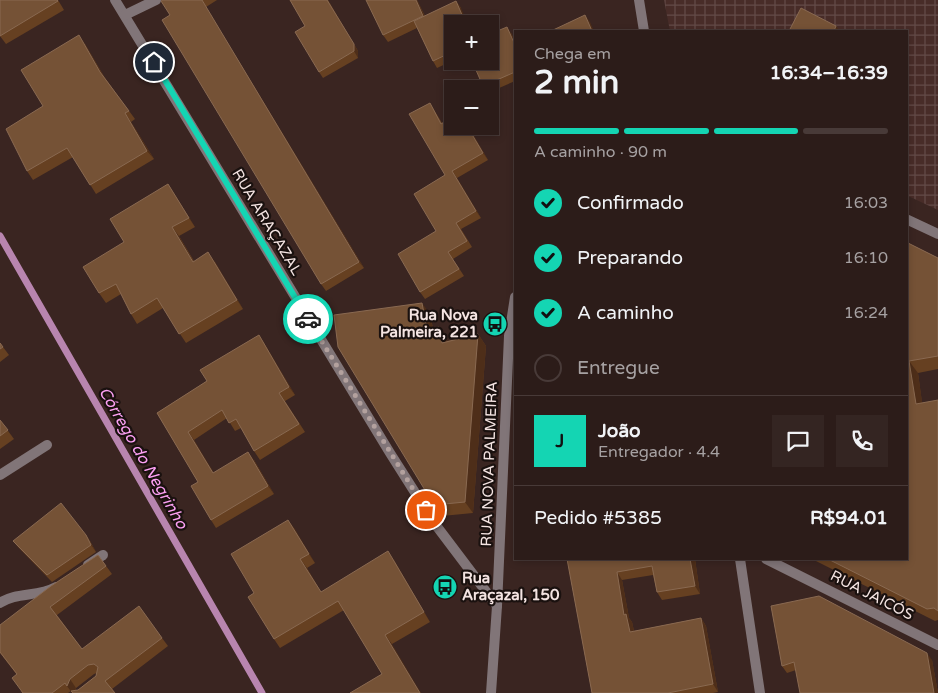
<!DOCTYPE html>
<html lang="pt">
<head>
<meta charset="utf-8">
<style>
	:root { --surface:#2c1c19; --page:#342522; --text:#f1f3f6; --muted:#a6a1a2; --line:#483a38; --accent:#14d5b3 }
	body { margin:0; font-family:"Varela Round",sans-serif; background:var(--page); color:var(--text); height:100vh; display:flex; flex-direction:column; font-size:19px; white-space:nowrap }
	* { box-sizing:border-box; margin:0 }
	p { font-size:16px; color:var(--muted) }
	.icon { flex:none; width:28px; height:28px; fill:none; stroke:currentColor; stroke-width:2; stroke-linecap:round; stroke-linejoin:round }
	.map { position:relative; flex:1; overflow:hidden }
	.sheet { position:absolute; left:514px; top:30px; width:394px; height:530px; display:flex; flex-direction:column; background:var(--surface); border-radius:0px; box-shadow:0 2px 8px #0003,0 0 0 1px var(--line) }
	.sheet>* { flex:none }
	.buttons { position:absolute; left:444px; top:15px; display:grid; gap:10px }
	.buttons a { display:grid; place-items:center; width:55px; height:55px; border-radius:0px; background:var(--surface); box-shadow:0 2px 8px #0003,0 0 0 1px var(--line); font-size:25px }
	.pin { position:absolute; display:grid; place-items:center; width:42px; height:42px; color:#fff; margin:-21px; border:2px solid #fff; border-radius:50%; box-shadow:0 1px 5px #0007 }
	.courier { position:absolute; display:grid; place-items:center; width:50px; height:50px; margin:-25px; border:4px solid #14d5b3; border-radius:50%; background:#fff; color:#222; box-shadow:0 1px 6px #0007 }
	.head em { font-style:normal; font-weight:700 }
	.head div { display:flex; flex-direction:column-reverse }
	.head { display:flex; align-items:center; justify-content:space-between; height:85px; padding:0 20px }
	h1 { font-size:32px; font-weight:700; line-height:38px }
	.bar { display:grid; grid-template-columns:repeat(4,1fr); gap:8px 5px; align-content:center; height:60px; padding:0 20px }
	.bar i { height:6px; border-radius:4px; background:var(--line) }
	.bar .current { background:var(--accent) }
	.bar p { grid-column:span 4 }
	.line { display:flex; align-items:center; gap:12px; padding:0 20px; border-top:1px solid var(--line) }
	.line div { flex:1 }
	.round { display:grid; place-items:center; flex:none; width:52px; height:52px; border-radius:0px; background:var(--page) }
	ol { padding:0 20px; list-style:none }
	li { display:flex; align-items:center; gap:15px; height:55px }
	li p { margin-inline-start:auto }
	li .icon { padding:5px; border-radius:50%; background:var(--accent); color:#111; stroke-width:4 }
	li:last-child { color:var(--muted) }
	li i { width:28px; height:28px; border:2px solid var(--line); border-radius:50% }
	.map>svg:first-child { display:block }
	.industrial { fill:url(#industrial-grid) }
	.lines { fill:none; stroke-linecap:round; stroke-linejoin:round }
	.stream { stroke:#b885af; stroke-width:7 }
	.minor { stroke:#817578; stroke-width:10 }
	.wall { fill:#664021; fill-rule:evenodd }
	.shaded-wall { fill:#4e2e19 }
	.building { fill:#755236; stroke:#896951 }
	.done { stroke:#b3a19e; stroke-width:5; stroke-dasharray:0 9 }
	.route { stroke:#14d5b3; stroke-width:6 }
	.labels { text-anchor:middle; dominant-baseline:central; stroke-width:4.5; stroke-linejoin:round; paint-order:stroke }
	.street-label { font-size:15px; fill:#f4e4e2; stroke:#1a110f }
	.poi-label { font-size:15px; font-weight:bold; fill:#f4e4e2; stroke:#1a110f; text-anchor:end }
	.water-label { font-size:16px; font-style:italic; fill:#fca0f3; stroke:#1a110f }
</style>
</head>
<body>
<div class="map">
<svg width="938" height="693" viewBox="0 0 938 693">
	<defs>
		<pattern id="industrial-grid" width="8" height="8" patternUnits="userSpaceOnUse" patternTransform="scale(1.25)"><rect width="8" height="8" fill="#482c28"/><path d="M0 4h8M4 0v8" fill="none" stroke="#634a47"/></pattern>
	</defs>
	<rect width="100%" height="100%" fill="#3a2521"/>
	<!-- industrial -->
	<polygon class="industrial" points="664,0 938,0 938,210 906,195 906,31 670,31"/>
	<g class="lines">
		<!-- stream -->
		<polyline class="stream" points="0,236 262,693"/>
		<!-- minor -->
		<g class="minor">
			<polyline points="115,0 390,453 435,524 497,606"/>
			<polyline points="639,0 644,31"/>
			<polyline points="125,15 156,0"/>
			<polyline points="906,219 938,234"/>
			<polyline points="0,475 47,445"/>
			<polyline points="740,559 760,693"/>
			<polyline points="766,559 938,645"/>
			<polyline points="88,565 103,555"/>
			<path d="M0 603C16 592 38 597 56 587"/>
			<polyline points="491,693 497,606 509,336 515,297"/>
		</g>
	</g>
	<!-- wall -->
	<g class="wall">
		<polygon points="0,0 58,0 64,10 6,44 0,36"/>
		<polygon points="163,0 217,0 206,7 364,268 326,291 321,284 170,15"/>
		<polygon points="290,0 328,0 358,51 358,58 323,78 319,72 305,26"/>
		<polygon points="417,0 425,16 456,1 461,8 452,24 452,61 437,68 433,61 417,28 388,42 383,35"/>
		<polygon points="511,33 515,41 515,81 490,92 490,89 485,89 483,86"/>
		<polygon points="85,44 105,78 135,119 131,122 154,159 96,194 73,157 33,180 27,171 43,106"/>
		<polygon points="430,103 442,123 452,126 468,126 488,160 457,178 481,218 461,229 472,247 453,259 464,276 425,299 420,292 436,231 445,175"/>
		<polygon points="168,184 195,227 179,236 194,261 215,262 243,309 186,343 163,308 137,324 131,314 121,294 106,303 99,293"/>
		<polygon points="906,242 938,258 938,369 918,373 922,403 938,400 938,620 935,621 812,559 906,559"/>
		<polygon points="430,314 433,328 439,327 447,338 447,341 478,334 486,346 473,513 442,516 434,505"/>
		<polygon points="259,335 264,343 295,395 285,401 305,432 260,460 254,451 241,428 235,431 227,418 194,440 213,473 254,460 274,494 216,528 211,520 198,482 157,413 207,381"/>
		<polygon points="0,343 9,355 0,362"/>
		<polygon points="0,420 14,439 0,449"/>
		<polygon points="288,520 315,563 307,568 321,592 394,560 430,622 392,644 382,674 344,610 280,648 274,639 254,593"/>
		<polygon points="86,535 90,541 96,552 52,582 18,547 13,541"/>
		<path d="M98 555 112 574 57 615 82 649 162 638 168 646 112 689 115 693H72L71 691 68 693H22L17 675 0 653V625ZM97 673 96 676 78 690 75 691 76 688 94 674Z"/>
		<polygon points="567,559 695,559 700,594 662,600 657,592 653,575 622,580 629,618 632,622 634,631 701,618 706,626 718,692 713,693 592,693"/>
		<polygon points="771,606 932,660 938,693 800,693 796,670 787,673 782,666"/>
	</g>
	<!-- shaded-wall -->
	<g class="shaded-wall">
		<polygon points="201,0 206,7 364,268 359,262"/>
		<polygon points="327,0 358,51 358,58 354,51"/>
		<polygon points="416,0 417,0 428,23 423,16"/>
		<polygon points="456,1 461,8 468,24 466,24"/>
		<polygon points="585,15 590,22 594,31 592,31"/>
		<polygon points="836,26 840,31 834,31"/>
		<polygon points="507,27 511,33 515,41 515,45"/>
		<polygon points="79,35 85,44 106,80 100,72"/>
		<polygon points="125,113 131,122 154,159 147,151"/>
		<polygon points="467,126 468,126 488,160 483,153"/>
		<polygon points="452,171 457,178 481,218 476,211"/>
		<polygon points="168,184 174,193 195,227 189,218"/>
		<polygon points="172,227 179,236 199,271 193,262"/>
		<polygon points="208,252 215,262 243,309 237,300"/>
		<polygon points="422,303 430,314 435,341 427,329"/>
		<polygon points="439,327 447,338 450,354 442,343"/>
		<polygon points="478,334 486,346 473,513 465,502"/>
		<polygon points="259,335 264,343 295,395 289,387"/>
		<polygon points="909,361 918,373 924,416 916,404"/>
		<polygon points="188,432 194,440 219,481 213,473"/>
		<polygon points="248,452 254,460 274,494 268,486"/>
		<polygon points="288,520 295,529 315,563 309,554"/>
		<polygon points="86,535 90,541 96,552 91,545"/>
		<polygon points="388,551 394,560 430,622 424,612"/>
		<polygon points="300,559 307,568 327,602 321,592"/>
		<polygon points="690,559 695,559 700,594 695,586"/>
		<polygon points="617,572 622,580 629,618 632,622 636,640 630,632 624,615"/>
		<polygon points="701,618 706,626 718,692 713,684"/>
		<polygon points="385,635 392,644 421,693 420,693"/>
		<polygon points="927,653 932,660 938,693 934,693"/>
		<polygon points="70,679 76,688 74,693 72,693 67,686"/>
	</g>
	<!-- building -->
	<g class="building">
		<polygon points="0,0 57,0 58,1 0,36"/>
		<polygon points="163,0 202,0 359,262 321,284 162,20 170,15 161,1"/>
		<polygon points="290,0 327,0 354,44 354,51 319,72 295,32 305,26"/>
		<polygon points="366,0 416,0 423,16 383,35"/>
		<polygon points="456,1 466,24 452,24 452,52 433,61 414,21"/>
		<polygon points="801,8 836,26 834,31 789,31"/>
		<polygon points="585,15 592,31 551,31"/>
		<polygon points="507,27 515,45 515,72 483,86 472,61 490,61 490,34"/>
		<polygon points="79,35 100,72 129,111 125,113 147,151 90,185 67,148 27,171 6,129 43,106 21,70"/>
		<polygon points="430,103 441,124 452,117 452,126 467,126 483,153 452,171 476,211 456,223 467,241 448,252 459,269 420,292 398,254 436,231 414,194 445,175 409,114"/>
		<polygon points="168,184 189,218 172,227 193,262 208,252 237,300 179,334 157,298 131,314 116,284 99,293 83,267 124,242 110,219"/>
		<polygon points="906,242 938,258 938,356 909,361 916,404 938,400 938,611 934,608 927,609 828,559 906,559"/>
		<polygon points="422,303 427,329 439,327 442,343 478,334 465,502 434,505 338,347 334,315"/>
		<polygon points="259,335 289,387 279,393 299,424 254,451 236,419 229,423 222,410 188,432 213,473 248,452 268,486 211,520 191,486 198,482 157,413 207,381 200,370"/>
		<polygon points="0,343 3,347 0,349"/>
		<polygon points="0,420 8,430 0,436"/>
		<polygon points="61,503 86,535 91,545 47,575 13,541"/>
		<polygon points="288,520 309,554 300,559 321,592 388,551 424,612 385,635 420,693 350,693 382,674 338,601 274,639 248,597 254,593 231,554"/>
		<polygon points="98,555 106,566 50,607 82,649 139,606 162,638 105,681 115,693 73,693 71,691 78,690 96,676 98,667 94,664 88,665 70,679 67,686 65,683 52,693 23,693 12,678 17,674 0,652 0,625 51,586"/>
		<polygon points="567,559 690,559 695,586 657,592 652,566 617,572 624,615 626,614 630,632 701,618 713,684 668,693 592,693"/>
		<polygon points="819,596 927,653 934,693 800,693 794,662 782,666 771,606"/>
	</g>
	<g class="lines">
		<!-- done -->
		<polyline class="done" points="308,319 426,510"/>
		<!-- route -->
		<polyline class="route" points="154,62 308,319"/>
	</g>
	<!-- icons -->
	<defs>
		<symbol id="bus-disc" viewBox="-11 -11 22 22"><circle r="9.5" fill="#14d5b3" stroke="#1a110f"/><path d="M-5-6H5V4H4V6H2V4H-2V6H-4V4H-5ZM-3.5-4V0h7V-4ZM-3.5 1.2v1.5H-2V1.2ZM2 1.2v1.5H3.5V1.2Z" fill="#111"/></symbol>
	</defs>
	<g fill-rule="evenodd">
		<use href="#bus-disc" x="481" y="310" width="28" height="28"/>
		<use href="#bus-disc" x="431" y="573" width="28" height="28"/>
	</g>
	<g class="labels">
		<!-- street labels -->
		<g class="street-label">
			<text transform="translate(267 222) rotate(59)">RUA ARAÇAZAL</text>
			<text transform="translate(489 464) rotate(-88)">RUA NOVA PALMEIRA</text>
			<text transform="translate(872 595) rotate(27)">RUA JAICÓS</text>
		</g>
		<!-- poi labels -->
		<g class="poi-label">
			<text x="478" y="315">Rua Nova<tspan x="478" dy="17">Palmeira, 221</tspan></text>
			<text x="462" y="578" text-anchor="start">Rua<tspan x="462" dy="17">Araçazal, 150</tspan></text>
		</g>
		<!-- water labels -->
		<g class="water-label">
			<text transform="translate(143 458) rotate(60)">Córrego do Negrinho</text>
		</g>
	</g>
</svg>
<div class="buttons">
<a>+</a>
<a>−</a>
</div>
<div class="pin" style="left:426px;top:510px;background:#ea580c"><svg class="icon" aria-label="bag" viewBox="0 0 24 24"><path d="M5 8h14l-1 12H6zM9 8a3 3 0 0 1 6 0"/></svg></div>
<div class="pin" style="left:154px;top:62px;background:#1f2937"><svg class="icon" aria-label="home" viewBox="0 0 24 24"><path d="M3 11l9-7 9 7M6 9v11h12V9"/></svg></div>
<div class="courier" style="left:308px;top:319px"><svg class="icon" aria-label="car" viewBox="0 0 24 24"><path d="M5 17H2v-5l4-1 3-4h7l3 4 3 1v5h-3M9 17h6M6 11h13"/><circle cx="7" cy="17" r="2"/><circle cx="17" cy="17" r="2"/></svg></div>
<section class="sheet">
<div class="head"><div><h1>2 min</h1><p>Chega em</p></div><em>16:34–16:39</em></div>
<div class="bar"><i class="current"></i><i class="current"></i><i class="current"></i><i></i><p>A caminho · 90 m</p></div>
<ol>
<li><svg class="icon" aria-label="check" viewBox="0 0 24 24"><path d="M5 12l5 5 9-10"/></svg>Confirmado<p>16:03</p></li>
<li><svg class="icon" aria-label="check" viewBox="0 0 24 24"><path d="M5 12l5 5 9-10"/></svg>Preparando<p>16:10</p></li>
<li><svg class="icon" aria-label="check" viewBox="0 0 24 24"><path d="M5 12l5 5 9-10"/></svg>A caminho<p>16:24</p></li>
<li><i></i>Entregue</li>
</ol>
<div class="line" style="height:90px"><b class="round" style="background:var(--accent);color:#111">J</b><div><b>João</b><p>Entregador · 4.4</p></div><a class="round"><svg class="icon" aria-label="chat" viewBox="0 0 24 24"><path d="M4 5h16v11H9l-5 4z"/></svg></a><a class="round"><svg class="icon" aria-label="phone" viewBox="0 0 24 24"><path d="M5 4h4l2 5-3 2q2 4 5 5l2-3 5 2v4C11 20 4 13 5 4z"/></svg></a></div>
<div class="line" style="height:65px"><div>Pedido #5385</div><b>R$94.01</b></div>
</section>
</div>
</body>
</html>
